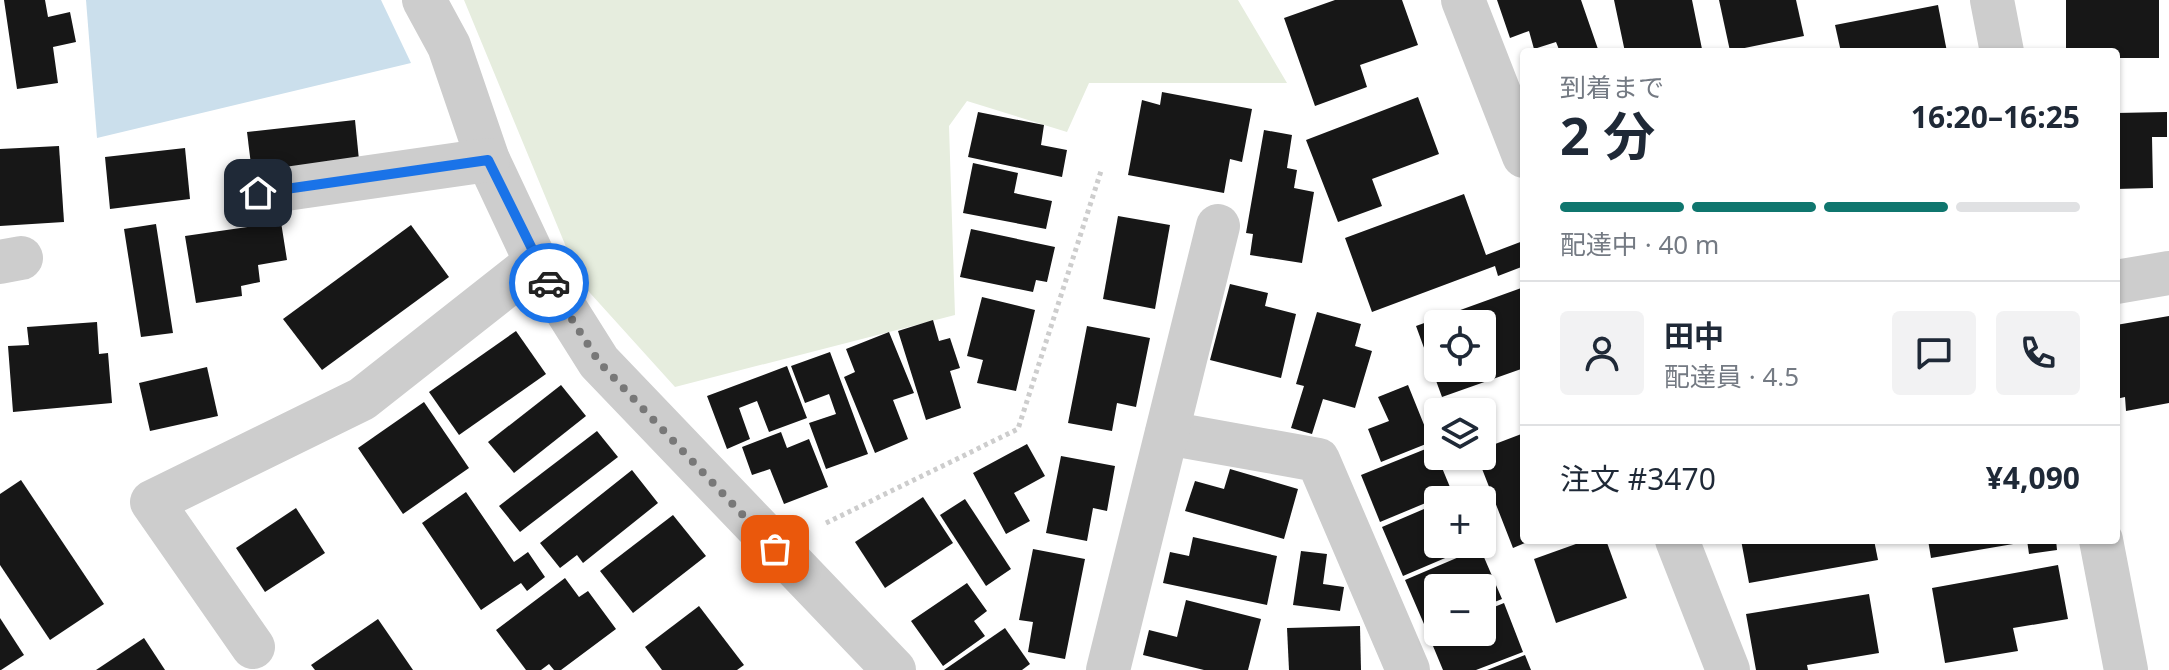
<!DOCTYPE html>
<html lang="ja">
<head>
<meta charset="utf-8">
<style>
	:root { --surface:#fff; --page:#f2f2f3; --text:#1f2937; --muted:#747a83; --line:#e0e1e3; --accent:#0f766e }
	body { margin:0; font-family:"Noto Sans","Noto Sans JP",sans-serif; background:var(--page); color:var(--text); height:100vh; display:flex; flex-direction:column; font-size:30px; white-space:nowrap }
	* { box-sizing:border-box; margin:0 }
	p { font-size:26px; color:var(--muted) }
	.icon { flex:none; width:44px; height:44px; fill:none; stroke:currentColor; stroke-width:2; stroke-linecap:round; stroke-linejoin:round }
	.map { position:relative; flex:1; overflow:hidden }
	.sheet { position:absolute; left:1520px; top:48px; width:600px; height:496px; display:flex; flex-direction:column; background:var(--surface); border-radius:8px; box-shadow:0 2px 6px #0004 }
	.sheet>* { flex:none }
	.fabs { position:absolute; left:1424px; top:310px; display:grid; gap:16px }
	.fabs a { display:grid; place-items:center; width:72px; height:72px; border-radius:8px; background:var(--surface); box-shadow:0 2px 6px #0004; font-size:40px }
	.pin { position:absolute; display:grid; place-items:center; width:68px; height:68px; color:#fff; margin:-34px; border-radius:16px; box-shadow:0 4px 12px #0006 }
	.courier { position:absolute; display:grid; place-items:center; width:80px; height:80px; margin:-40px; border:6px solid #1a73e8; border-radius:50%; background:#fff; color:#222; box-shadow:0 2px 10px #0007 }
	.overview em { font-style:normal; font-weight:700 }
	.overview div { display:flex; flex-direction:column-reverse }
	.overview { display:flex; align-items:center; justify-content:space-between; height:136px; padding:0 40px }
	h1 { font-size:52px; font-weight:700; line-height:60px }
	.bar { display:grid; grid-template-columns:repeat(4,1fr); gap:12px 8px; align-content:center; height:96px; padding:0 40px }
	.bar i { height:10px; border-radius:6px; background:var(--line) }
	.bar .selected { background:var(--accent) }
	.bar p { grid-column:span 4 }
	.line { display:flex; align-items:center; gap:20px; padding:0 40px; border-top:2px solid var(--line) }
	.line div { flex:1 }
	.round { display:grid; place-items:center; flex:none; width:84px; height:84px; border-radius:8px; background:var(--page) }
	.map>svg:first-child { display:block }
	.green { fill:#e6edde }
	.water { fill:#cbdfec }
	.building { fill:#171717; fill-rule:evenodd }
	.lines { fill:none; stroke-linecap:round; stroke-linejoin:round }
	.path { stroke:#cdcdcd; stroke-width:5; stroke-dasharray:4 4; stroke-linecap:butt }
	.minor { stroke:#cdcdcd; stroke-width:44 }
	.done { stroke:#787878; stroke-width:8; stroke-dasharray:0 14.4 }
	.route { stroke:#1a73e8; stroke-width:10 }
</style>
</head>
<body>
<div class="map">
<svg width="2169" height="670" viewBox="0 0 2169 670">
	<rect width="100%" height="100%" fill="#fff"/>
	<!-- green -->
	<polygon class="green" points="464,0 1238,0 1287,83 1089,83 1067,132 967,101 949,126 955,315 675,387 581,283"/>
	<!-- water -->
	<polygon class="water" points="86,0 381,0 411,63 97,138"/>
	<!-- building -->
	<g class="building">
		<polygon points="4,0 45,0 48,17 70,12 76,42 53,47 58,83 17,89"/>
		<polygon points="1335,0 1402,0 1418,45 1360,65 1367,87 1315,106 1284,18"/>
		<polygon points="1497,0 1581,0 1599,52 1560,52 1556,42 1534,49 1529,31 1510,38"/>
		<polygon points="1614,0 1692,0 1702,49 1654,52 1653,48 1625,52"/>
		<polygon points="1719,0 1796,0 1804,36 1730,51"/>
		<polygon points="2066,0 2159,0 2159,58 2116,58 2116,52 2066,52"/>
		<polygon points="1938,5 1947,52 1841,52 1835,25"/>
		<polygon points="1162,92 1252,109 1242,162 1230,159 1224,193 1128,175 1142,100 1160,105"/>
		<polygon points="1418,97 1439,154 1372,179 1382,206 1338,222 1306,140"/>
		<polygon points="978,112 1044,125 1041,145 1067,150 1062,177 968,157"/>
		<polygon points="2167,112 2167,137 2152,137 2153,188 2116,189 2116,113"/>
		<polygon points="355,120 359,160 252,173 247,132"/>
		<polygon points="1264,130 1292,135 1287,168 1297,170 1294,188 1314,192 1302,263 1250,255 1253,234 1246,233"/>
		<polygon points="59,146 64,222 0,226 0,149"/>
		<polygon points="185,148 190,199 110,209 105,157"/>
		<polygon points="973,163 1018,173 1014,193 1052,201 1046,229 963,213"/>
		<polygon points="1464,194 1486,255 1523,241 1524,266 1498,276 1495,266 1372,312 1345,238"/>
		<polygon points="1118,216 1170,225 1155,309 1103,299"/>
		<polygon points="281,222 287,260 258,265 260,282 241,286 242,296 196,303 185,236"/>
		<polygon points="156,224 173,333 141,337 124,229"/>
		<polygon points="411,225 449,277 322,370 283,319"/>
		<polygon points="971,229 1055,247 1047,282 1036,280 1033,292 960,277"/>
		<polygon points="1230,284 1268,293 1265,306 1296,314 1281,378 1210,360"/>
		<path d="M1524 287V368L1442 397 1416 326ZM1438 324H1482V368H1438Z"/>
		<polygon points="982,297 1035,310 1016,391 977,383 983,360 967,356"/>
		<polygon points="1317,312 1361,324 1355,346 1372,351 1355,408 1323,399 1312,434 1291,428 1304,386 1296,384"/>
		<polygon points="2169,316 2169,403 2126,411 2125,397 2116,399 2116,325"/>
		<polygon points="933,320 939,341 950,338 960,368 950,371 961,408 926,420 898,331"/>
		<polygon points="97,322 99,354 108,353 112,403 13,412 8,346 29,345 27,327"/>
		<polygon points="1087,326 1150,338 1136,407 1117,403 1112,431 1068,423"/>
		<polygon points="516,331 546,374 459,435 429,392"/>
		<polygon points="889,332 914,393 893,400 908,439 875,453 844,377 855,372 846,349"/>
		<polygon points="830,352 868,454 826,469 809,423 836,414 829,394 805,403 791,366"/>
		<polygon points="787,366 807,418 769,432 757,401 739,408 750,439 727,449 707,396"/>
		<polygon points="207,367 218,416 150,431 139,383"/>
		<polygon points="561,385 586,416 514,473 488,442"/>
		<polygon points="1408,385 1431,442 1381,462 1368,429 1389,421 1378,397"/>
		<polygon points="424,402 469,468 403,514 358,448"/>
		<polygon points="597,431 618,457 520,532 499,506"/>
		<polygon points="781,432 787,448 809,439 828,487 784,504 770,469 752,475 742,447"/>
		<polygon points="1524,433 1524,540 1532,540 1513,548 1477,456 1482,456 1482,449"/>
		<polygon points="1027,444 1045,476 1014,493 1030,521 1006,534 973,473"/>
		<polygon points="1433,446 1452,492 1380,522 1361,475"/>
		<polygon points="1061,456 1115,466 1107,511 1093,508 1087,541 1046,533"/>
		<polygon points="1230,469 1298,489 1284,539 1185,511 1195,481 1224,489"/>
		<polygon points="632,470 658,503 583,563 577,555 560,568 540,543"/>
		<polygon points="21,480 104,604 50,640 0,565 0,494"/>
		<polygon points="466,492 514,562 528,552 545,577 527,591 521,583 481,610 422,523"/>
		<polygon points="923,497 953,543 885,588 855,542"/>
		<polygon points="965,499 1011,569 986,586 940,515"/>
		<polygon points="1438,503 1438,544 1478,544 1403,576 1382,527"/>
		<polygon points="296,508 325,553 265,592 236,548"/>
		<polygon points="673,515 706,556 633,613 600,571"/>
		<polygon points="1193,537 1277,556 1267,605 1163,583 1170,552 1189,556"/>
		<polygon points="1587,540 1606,540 1627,598 1556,623 1534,559"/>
		<polygon points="1741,540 1874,540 1878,560 1749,583"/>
		<polygon points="1928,540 2025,540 2025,542 1931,558"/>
		<polygon points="2027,540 2056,540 2057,550 2029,554"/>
		<polygon points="1480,548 1502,599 1482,607 1482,588 1438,588 1438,626 1427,631 1405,580"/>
		<polygon points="1033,549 1085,559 1065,659 1028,652 1033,622 1019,620"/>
		<polygon points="1301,551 1327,554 1323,584 1344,587 1340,611 1293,605"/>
		<polygon points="2058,565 2068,619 2013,628 2018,651 1945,663 1932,588"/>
		<polygon points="565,578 579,597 588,591 616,629 561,670 554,670 549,664 541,670 526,670 496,630"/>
		<polygon points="967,583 987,611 974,621 985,636 943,666 911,621"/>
		<polygon points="1869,594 1879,653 1807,665 1808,670 1756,670 1746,614"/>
		<polygon points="1186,600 1261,619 1248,670 1204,670 1143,655 1149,630 1177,637"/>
		<polygon points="1504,603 1523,652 1476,670 1443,670 1428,634 1438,630 1482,632 1482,612"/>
		<polygon points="699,606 744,665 737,670 662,670 645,647"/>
		<polygon points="0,618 24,655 1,670 0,670"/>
		<polygon points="378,619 413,670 315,670 311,665"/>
		<polygon points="1360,626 1361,670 1289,670 1287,628"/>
		<polygon points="1005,628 1030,664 1022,670 944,670"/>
		<polygon points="144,638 165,670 96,670"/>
		<polygon points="1525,655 1531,670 1487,670"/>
	</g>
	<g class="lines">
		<!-- path -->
		<polyline class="path" points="826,523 1018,429 1102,168"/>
		<!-- minor -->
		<g class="minor">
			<polyline points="424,0 449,46 488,160 536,262 599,362 894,670"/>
			<polyline points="1463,0 1524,156"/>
			<polyline points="1992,0 2002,52"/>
			<polyline points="258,193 488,160"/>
			<polyline points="0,262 21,258"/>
			<polyline points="2116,282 2169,273"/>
			<polyline points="1167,433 1318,460 1408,670"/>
			<polyline points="1677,540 1728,670"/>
			<polyline points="2101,540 2126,670"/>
			<polyline points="253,647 152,502 362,399 536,262"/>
			<polyline points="1108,670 1218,226"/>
		</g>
	</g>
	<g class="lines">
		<!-- done -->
		<polyline class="done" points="549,283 599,362 775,549"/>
		<!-- route -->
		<polyline class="route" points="258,193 488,160 549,283"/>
	</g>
</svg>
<div class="fabs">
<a><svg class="icon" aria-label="locate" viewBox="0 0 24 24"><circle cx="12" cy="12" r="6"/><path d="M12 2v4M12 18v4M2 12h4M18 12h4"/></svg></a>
<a><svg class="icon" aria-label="layers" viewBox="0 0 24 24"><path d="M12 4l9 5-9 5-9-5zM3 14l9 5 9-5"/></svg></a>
<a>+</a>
<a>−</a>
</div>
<div class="pin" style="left:775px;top:549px;background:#ea580c"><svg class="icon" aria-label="bag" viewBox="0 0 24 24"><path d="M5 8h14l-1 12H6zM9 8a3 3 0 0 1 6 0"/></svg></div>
<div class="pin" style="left:258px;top:193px;background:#1f2937"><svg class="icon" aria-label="home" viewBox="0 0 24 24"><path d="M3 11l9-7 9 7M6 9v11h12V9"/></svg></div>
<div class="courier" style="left:549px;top:283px"><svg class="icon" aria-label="car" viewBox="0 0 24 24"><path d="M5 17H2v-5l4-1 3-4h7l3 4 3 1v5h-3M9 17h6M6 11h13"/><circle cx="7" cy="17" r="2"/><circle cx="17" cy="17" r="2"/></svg></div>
<section class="sheet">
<div class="overview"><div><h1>2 分</h1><p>到着まで</p></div><em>16:20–16:25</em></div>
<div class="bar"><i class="selected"></i><i class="selected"></i><i class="selected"></i><i></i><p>配達中 · 40 m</p></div>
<div class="line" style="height:144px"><a class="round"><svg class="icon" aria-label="person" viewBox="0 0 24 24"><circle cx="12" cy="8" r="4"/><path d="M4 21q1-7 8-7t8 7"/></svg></a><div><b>田中</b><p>配達員 · 4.5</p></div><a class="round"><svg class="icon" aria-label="chat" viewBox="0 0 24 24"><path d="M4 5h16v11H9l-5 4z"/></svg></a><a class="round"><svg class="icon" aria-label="phone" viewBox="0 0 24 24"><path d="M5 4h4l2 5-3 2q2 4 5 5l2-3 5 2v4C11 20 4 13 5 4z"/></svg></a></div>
<div class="line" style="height:104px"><div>注文 #3470</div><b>¥4,090</b></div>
</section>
</div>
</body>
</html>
